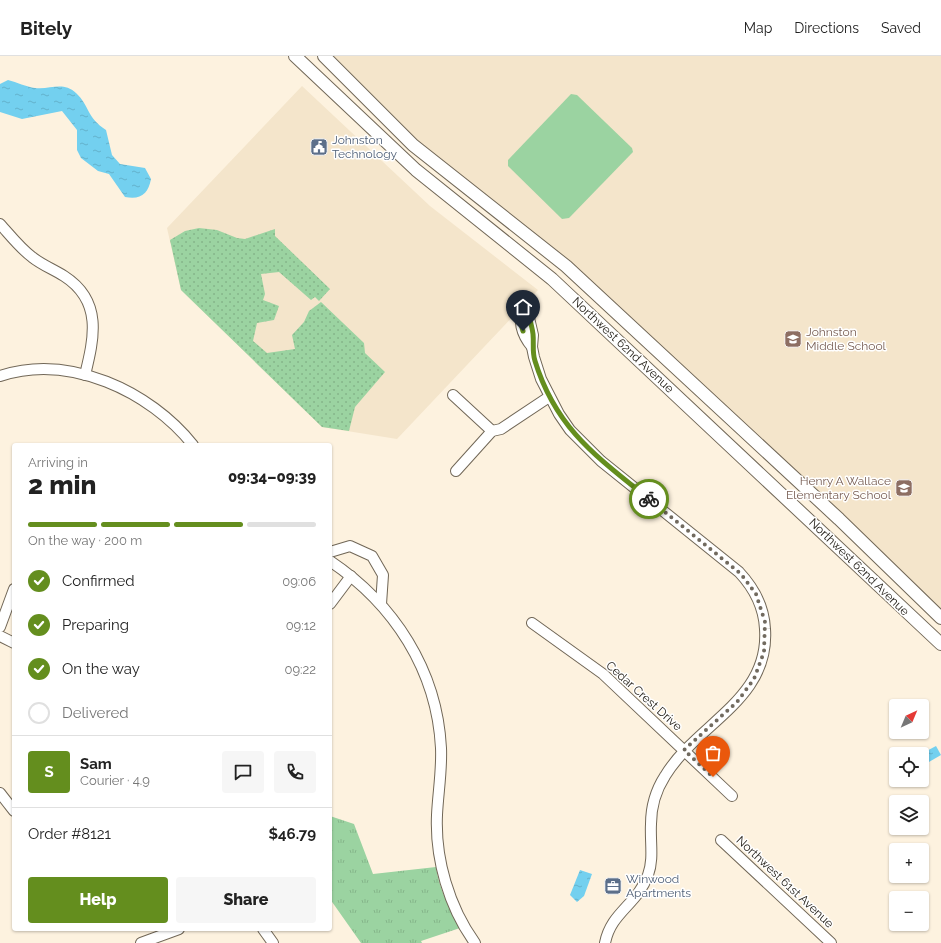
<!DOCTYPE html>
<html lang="en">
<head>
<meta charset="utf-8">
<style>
	:root { --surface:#fff; --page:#f6f6f6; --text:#222; --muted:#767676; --line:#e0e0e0; --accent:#648e1e }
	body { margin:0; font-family:Raleway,sans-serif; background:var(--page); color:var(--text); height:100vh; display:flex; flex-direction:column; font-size:15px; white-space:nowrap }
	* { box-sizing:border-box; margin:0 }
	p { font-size:13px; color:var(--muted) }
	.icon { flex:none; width:22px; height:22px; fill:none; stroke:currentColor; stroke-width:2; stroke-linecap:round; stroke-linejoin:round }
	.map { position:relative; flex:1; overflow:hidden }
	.details { position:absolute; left:12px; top:387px; width:320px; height:488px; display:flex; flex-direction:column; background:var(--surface); border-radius:4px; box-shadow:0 1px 3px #0004 }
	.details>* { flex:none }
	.needle { width:26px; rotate:44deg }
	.buttons { position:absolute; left:889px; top:643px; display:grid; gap:8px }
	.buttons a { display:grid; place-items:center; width:40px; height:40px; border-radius:4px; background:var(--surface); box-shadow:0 1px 3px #0004; font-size:20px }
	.pin { position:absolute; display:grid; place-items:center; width:34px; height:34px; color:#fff; margin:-41px -17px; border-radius:50% 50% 50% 0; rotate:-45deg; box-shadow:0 0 4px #0007 }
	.pin .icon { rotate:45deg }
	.courier { position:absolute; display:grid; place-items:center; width:40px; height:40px; margin:-20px; border:3px solid #648e1e; border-radius:50%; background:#fff; color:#222; box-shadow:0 1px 5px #0007 }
	.overview em { font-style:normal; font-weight:800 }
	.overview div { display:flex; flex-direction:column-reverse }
	.overview { display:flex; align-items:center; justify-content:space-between; height:68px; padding:0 16px }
	h1 { font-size:26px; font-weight:800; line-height:30px }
	.bar { display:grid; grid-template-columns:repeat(4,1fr); gap:6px 4px; align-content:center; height:48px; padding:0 16px }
	.bar i { height:5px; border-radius:3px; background:var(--line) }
	.bar .on { background:var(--accent) }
	.bar p { grid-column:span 4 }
	.line { display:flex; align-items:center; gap:10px; padding:0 16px; border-top:1px solid var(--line) }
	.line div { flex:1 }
	.round { display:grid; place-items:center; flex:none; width:42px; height:42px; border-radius:4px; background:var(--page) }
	ol { padding:0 16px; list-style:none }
	li { display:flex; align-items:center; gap:12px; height:44px }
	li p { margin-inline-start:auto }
	li .icon { padding:4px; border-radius:50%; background:var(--accent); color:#fff; stroke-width:4 }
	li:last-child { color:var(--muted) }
	li i { width:22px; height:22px; border:2px solid var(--line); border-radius:50% }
	.button { display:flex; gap:8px; margin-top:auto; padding:8px 16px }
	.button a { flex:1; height:46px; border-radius:4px; background:var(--accent); color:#fff; font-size:16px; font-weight:800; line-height:46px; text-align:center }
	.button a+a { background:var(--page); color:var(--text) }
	header { display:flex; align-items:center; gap:24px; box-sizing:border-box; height:56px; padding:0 20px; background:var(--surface); border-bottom:1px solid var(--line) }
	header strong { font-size:19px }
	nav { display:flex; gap:22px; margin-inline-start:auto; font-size:14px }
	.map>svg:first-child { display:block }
	.built { fill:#f4e5cb }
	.grass { fill:url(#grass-tufts) }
	.park { fill:url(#park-dots) }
	.garden { fill:#9bd3a1 }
	.water { fill:url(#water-ripples) }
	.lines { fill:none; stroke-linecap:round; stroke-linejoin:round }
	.minor-casing { stroke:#716757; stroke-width:12 }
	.tertiary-casing { stroke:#716757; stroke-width:14 }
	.minor { stroke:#fff; stroke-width:10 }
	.tertiary { stroke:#fff; stroke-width:12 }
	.done { stroke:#716a5f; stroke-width:4; stroke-dasharray:0 7.2 }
	.route { stroke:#648e1e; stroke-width:5 }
	.labels { text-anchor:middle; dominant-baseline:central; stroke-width:3; stroke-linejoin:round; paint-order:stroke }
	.service-label { font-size:12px; fill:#4e5e75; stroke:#fff; text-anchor:start }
	.education-label { font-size:12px; fill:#785e54; stroke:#fff; text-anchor:start }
	.street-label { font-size:12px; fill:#25211a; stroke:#fff }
</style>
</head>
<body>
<header>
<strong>Bitely</strong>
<nav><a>Map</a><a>Directions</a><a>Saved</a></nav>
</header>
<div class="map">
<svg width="941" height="887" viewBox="0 0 941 887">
	<defs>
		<pattern id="grass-tufts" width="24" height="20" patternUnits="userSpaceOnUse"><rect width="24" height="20" fill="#9bd3a1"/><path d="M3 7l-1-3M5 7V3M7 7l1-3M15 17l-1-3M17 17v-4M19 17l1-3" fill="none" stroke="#85b58a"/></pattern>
		<pattern id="park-dots" width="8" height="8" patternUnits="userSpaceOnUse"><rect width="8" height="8" fill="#9bd3a1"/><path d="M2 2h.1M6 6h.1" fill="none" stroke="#85b58a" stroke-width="1.8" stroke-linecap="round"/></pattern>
		<pattern id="water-ripples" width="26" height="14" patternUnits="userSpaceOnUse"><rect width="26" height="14" fill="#73d0ef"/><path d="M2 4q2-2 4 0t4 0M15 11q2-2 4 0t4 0" fill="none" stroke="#63b2cc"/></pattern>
	</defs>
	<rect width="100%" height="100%" fill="#fdf2df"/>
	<!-- built -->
	<g class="built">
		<polygon points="330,0 941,0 941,562 566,210 410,86 415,82"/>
		<polygon points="302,30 430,150 538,234 397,383 322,371 181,234 167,172"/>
	</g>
	<!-- grass -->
	<path class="grass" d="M330 760 354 768 373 818 436 811C439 833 450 853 460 872L421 885 422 887H361L330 843Z"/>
	<!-- park -->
	<polygon class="park" points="199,172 217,174 237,182 245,183 275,173 275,180 330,233 319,245 315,241 311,244 279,216 261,218 265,238 263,244 279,250 274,264 257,267 253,285 267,297 295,293 292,279 304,266 309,255 321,246 364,287 365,297 385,316 355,351 349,375 322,371 181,234 170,184 185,175"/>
	<!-- garden -->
	<polygon class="garden" points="571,38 577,39 632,92 633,96 569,162 562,163 508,110 508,104"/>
	<!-- water -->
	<g class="water">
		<path d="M8 24C17 26 26 31 35 32 50 34 63 25 76 37 90 50 86 61 106 74L112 99 120 108 145 112 151 123C148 138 141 144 125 141L109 118 98 115 81 102 77 94V74L62 55 22 63 0 56V28Z"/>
		<polygon points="936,690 941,699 922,710 921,698"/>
		<polygon points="580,814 592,818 584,840 577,846 570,839"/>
	</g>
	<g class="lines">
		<defs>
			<g id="minor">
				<path d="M0 168C10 179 20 192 32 201 42 209 53 213 64 220 103 245 94 282 85 319"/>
				<path d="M526 249 533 279 532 291 534 301 541 323 559 358 570 374 601 405 739 516C754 532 764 551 765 573 770 644 697 667 665 720 656 734 651 752 651 768 650 786 654 803 648 819 637 849 611 856 605 887"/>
				<path d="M526 249C516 263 522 279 532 291"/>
				<path d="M0 320C69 297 150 335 193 389"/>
				<polyline points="453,339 492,375"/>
				<polyline points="456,415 492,375 501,373 549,341"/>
				<polyline points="330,496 350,490 372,500 383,519 381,548"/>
				<path d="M330 505C394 548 437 614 441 692 442 715 438 737 437 759 435 803 449 851 475 887"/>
				<polyline points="330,548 351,520"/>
				<polyline points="532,567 603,618 732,740"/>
				<polyline points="0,571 14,533"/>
				<polyline points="0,580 14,587"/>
				<polyline points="0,737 14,755"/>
				<polyline points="721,784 831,887"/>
				<polyline points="263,873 273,887"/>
				<polyline points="141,887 179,873"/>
			</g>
			<g id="tertiary">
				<polyline points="295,0 416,114 552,223 941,588"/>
				<polyline points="324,0 413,89 566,210 839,463 941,562"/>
			</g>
		</defs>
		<!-- minor casing -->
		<use href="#minor" class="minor-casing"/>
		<!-- tertiary casing -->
		<use href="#tertiary" class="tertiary-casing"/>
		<!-- minor -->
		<use href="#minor" class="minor"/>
		<!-- tertiary -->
		<use href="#tertiary" class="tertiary"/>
	</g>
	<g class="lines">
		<!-- done -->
		<polyline class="done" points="649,443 741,518 756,538 765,566 764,596 754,623 737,646 684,694 713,721"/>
		<!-- route -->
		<path class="route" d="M523 275C520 265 519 258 526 249 528 258 532 269 533 278 534 288 532 296 535 305 556 373 597 401 649 443"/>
	</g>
	<!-- icons -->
	<defs>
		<symbol id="civic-square" viewBox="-11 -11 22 22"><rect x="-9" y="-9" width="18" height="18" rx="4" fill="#5c6f8a" stroke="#fff"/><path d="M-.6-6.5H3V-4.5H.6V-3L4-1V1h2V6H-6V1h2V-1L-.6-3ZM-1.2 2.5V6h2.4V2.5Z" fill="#fff"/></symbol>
		<symbol id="school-square" viewBox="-11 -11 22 22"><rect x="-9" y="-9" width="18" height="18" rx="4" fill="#8d6e63" stroke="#fff"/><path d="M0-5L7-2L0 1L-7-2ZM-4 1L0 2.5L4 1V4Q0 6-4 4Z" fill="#fff"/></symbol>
		<symbol id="office-square" viewBox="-11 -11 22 22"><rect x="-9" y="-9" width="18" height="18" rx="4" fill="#5c6f8a" stroke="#fff"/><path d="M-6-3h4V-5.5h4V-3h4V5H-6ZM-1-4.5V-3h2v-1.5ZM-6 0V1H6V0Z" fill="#fff"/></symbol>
	</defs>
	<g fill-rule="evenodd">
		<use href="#civic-square" x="309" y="81" width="20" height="20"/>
		<use href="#school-square" x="783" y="273" width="20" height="20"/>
		<use href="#school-square" x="894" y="422" width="20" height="20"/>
		<use href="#office-square" x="603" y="820" width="20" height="20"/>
	</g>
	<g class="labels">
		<!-- service labels -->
		<g class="service-label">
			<text x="332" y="84">Johnston<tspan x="332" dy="14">Technology</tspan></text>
			<text x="626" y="823">Winwood<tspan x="626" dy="14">Apartments</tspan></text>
		</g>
		<!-- education labels -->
		<g class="education-label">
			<text x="806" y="276">Johnston<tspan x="806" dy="14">Middle School</tspan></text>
			<text x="891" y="425" text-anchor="end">Henry A Wallace<tspan x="891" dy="14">Elementary School</tspan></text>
		</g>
		<!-- street labels -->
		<g class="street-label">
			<text transform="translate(623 289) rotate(43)">Northwest 62nd Avenue</text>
			<text transform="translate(859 511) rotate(44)">Northwest 62nd Avenue</text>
			<text transform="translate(644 640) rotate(42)">Cedar Crest Drive</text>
			<text transform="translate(785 826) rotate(43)">Northwest 61st Avenue</text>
		</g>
	</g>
</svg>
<div class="buttons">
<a><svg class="needle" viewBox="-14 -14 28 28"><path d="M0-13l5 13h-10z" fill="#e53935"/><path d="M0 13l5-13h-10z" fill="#767676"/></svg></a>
<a><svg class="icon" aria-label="locate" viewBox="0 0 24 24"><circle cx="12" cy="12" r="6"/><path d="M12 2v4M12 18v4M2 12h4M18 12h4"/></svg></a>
<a><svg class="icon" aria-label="layers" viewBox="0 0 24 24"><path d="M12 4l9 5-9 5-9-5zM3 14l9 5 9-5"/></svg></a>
<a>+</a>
<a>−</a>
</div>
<div class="pin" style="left:713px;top:721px;background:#ea580c"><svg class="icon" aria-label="bag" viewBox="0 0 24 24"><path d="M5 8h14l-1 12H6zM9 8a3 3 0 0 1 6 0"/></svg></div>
<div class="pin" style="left:523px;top:275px;background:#1f2937"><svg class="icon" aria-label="home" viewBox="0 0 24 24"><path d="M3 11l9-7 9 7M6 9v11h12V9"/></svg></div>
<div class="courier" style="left:649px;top:443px"><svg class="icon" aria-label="bike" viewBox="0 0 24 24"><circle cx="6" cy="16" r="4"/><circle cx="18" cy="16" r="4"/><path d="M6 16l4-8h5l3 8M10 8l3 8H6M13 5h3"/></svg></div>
<section class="details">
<div class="overview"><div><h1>2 min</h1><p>Arriving in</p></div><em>09:34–09:39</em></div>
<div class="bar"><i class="on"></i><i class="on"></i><i class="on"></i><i></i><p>On the way · 200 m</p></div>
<ol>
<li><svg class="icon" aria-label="check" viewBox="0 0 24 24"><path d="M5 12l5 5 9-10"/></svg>Confirmed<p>09:06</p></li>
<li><svg class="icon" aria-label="check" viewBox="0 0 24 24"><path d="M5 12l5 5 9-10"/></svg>Preparing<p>09:12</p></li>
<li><svg class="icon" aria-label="check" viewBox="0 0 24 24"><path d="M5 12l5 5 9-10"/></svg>On the way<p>09:22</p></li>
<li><i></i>Delivered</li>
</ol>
<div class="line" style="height:72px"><b class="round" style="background:var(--accent);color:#fff">S</b><div><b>Sam</b><p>Courier · 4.9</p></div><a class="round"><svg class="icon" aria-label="chat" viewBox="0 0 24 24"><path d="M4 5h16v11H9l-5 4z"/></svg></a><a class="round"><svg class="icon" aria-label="phone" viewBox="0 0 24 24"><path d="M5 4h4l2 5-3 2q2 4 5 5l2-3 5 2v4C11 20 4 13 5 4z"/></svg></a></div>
<div class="line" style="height:52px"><div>Order #8121</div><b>$46.79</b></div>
<div class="button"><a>Help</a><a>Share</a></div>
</section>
</div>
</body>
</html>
